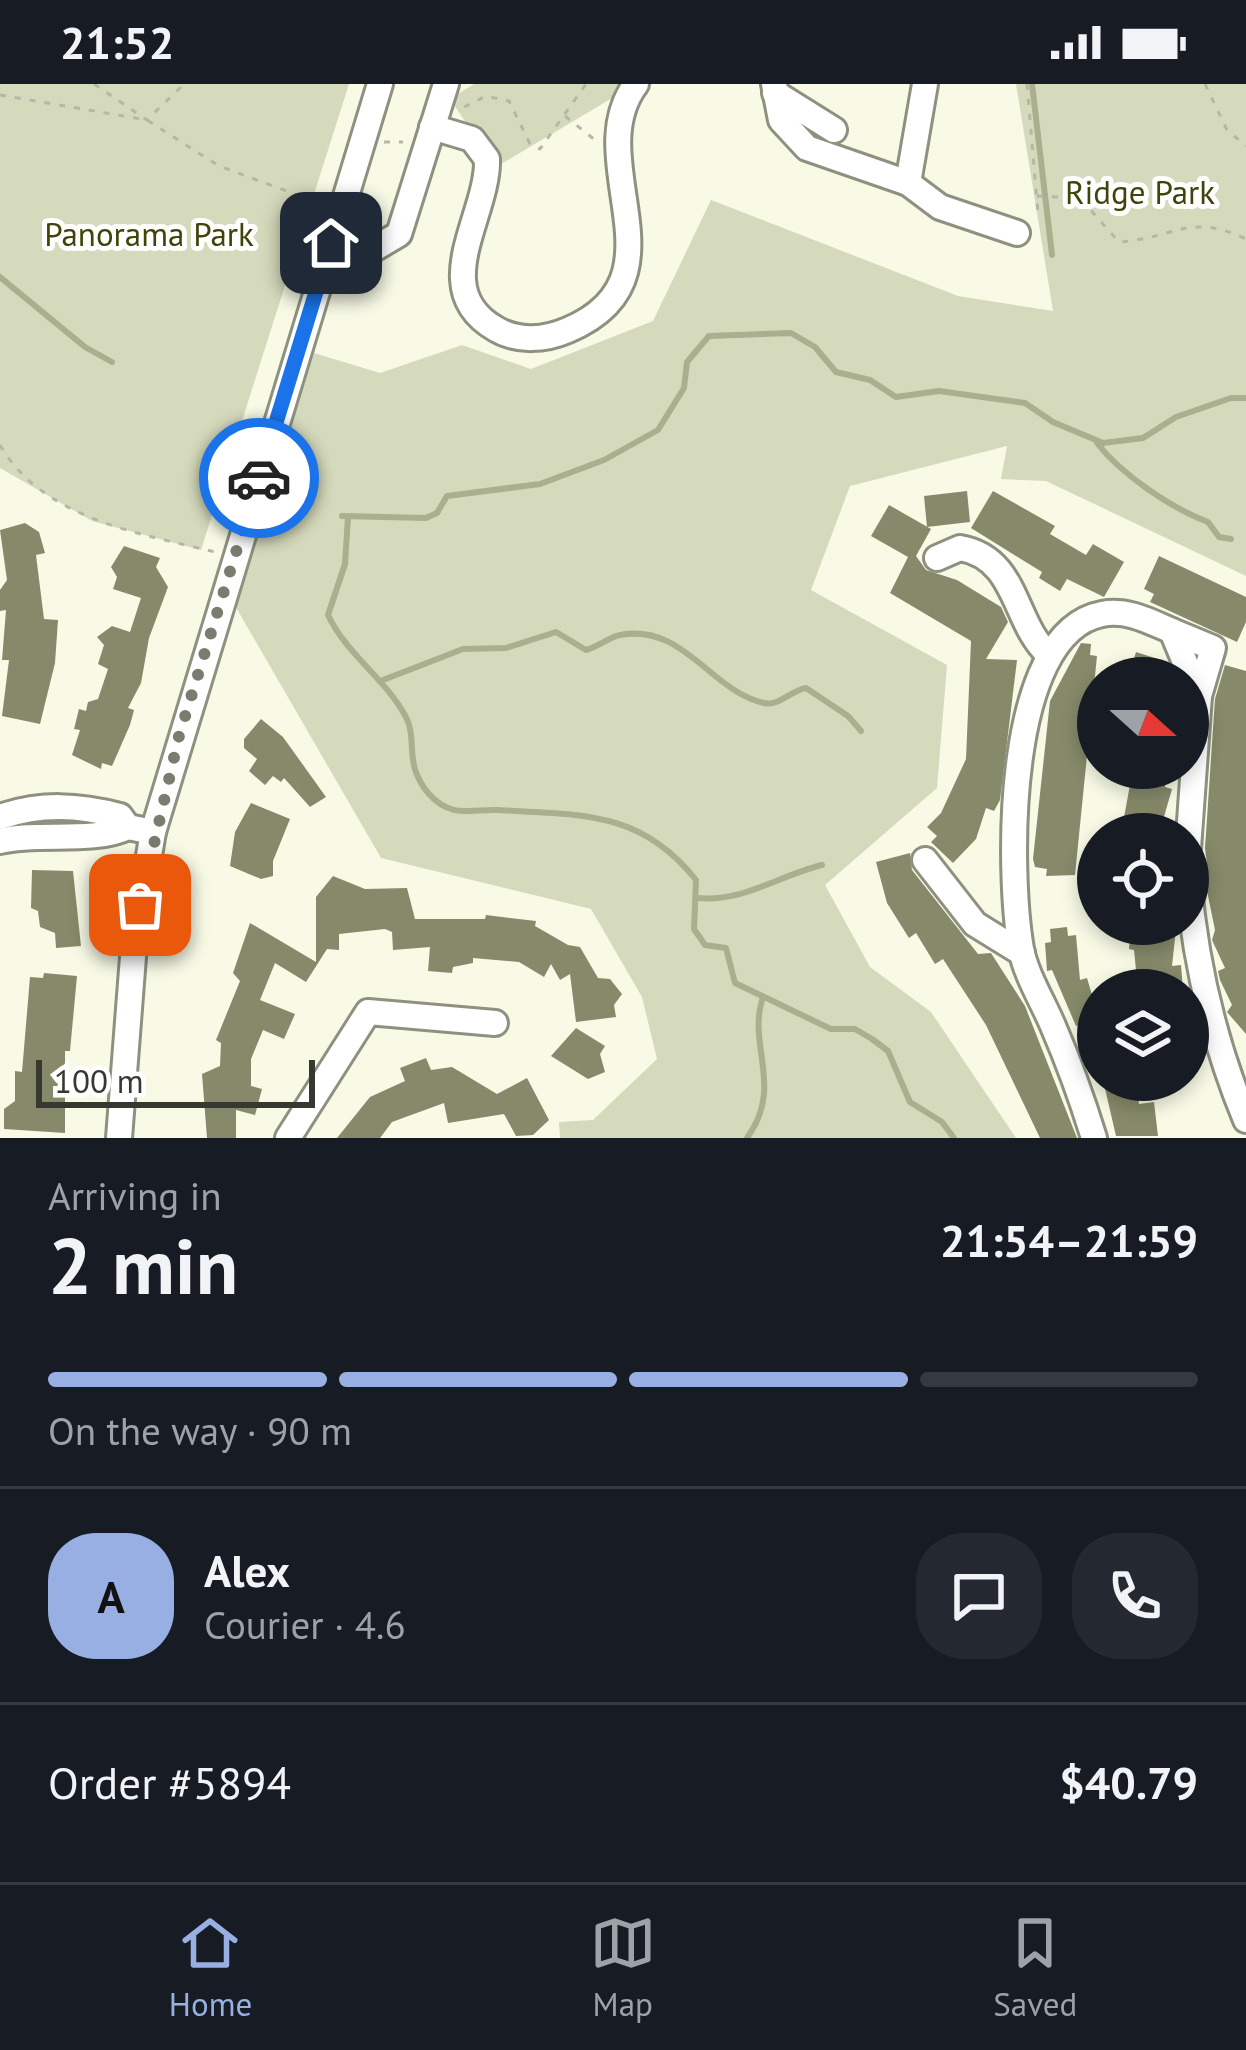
<!DOCTYPE html>
<html lang="en">
<head>
<meta charset="utf-8">
<style>
	:root { --surface:#171b24; --page:#242831; --text:#f1f3f6; --muted:#9ea1a6; --line:#363941; --accent:#98afe3 }
	body { margin:0; font-family:"PT Sans",sans-serif; background:var(--page); color:var(--text); height:100vh; display:flex; flex-direction:column; font-size:45px; white-space:nowrap }
	* { box-sizing:border-box; margin:0 }
	p { font-size:39px; color:var(--muted) }
	.icon { flex:none; width:66px; height:66px; fill:none; stroke:currentColor; stroke-width:2; stroke-linecap:round; stroke-linejoin:round }
	.map { position:relative; height:1054px; overflow:hidden }
	.details { display:flex; flex-direction:column; background:var(--surface); flex:1 }
	.details>* { flex:none }
	.needle { width:78px; rotate:111deg }
	.fabs { position:absolute; left:1077px; top:573px; display:grid; gap:24px }
	.fabs a { display:grid; place-items:center; width:132px; height:132px; border-radius:50%; background:var(--surface); box-shadow:0 6px 18px #0003; font-size:60px }
	.scale { position:absolute; left:36px; bottom:30px; width:279px; box-sizing:border-box; padding-left:12px; border:6px solid #373830; border-top:0; font-size:33px; line-height:42px; white-space:nowrap; color:#373830; -webkit-text-stroke:9px #fff; paint-order:stroke }
	.pin { position:absolute; display:grid; place-items:center; width:102px; height:102px; color:#fff; margin:-51px; border-radius:24px; box-shadow:0 6px 18px #0006 }
	.courier { position:absolute; display:grid; place-items:center; width:120px; height:120px; margin:-60px; border:9px solid #1a73e8; border-radius:50%; background:#fff; color:#222; box-shadow:0 3px 15px #0007 }
	.summary em { font-style:normal; font-weight:800 }
	.summary div { display:flex; flex-direction:column-reverse }
	.summary { display:flex; align-items:center; justify-content:space-between; height:204px; padding:0 48px }
	h1 { font-size:78px; font-weight:800; line-height:90px }
	.bar { display:grid; grid-template-columns:repeat(4,1fr); gap:18px 12px; align-content:center; height:144px; padding:0 48px }
	.bar i { height:15px; border-radius:9px; background:var(--line) }
	.bar .on { background:var(--accent) }
	.bar p { grid-column:span 4 }
	.line { display:flex; align-items:center; gap:30px; padding:0 48px; border-top:3px solid var(--line) }
	.line div { flex:1 }
	.round { display:grid; place-items:center; flex:none; width:126px; height:126px; border-radius:48px; background:var(--page) }
	.status { display:flex; justify-content:space-between; align-items:center; height:84px; padding:0 60px; background:var(--surface); direction:ltr }
	.status svg { height:33px; fill:currentColor }
	.dock { display:flex; justify-content:space-around; align-items:center; height:168px; border-top:3px solid var(--line); background:var(--surface); font-size:33px; color:var(--muted) }
	.dock a { display:grid; justify-items:center; gap:6px }
	.dock .on { color:var(--accent) }
	.map>svg:first-child { display:block }
	.green { fill:#d6dabc }
	.lines { fill:none; stroke-linecap:round; stroke-linejoin:round }
	.stream { stroke:#abaf8e; stroke-width:6 }
	.building { fill:#868a6a }
	.minor-casing { stroke:#8e917f; stroke-width:30 }
	.path { stroke:#b5b7a7; stroke-width:3; stroke-dasharray:6 9; stroke-linecap:butt }
	.minor { stroke:#fff; stroke-width:24 }
	.done { stroke:#7b7c70; stroke-width:12; stroke-dasharray:0 21.6 }
	.route { stroke:#1a73e8; stroke-width:15 }
	.labels { text-anchor:middle; dominant-baseline:central; stroke-width:10; stroke-linejoin:round; paint-order:stroke }
	.park-label { font-size:33px; fill:#40440a; stroke:#fff }
</style>
</head>
<body>
<div class="status"><b>21:52</b><svg viewBox="0 0 49 12"><path d="M0 12V9h3v3zM5 12V6h3v6zM10 12V3h3v9zM15 12V0h3v12zM26 1h20v11H26zM47 4h2v5h-2z"/></svg></div>
<div class="map">
<svg width="1246" height="1054" viewBox="0 0 1246 1054">
	<rect width="100%" height="100%" fill="#f8fae6"/>
	<!-- green -->
	<g class="green">
		<polygon points="0,0 349,0 201,466 92,437 0,384"/>
		<polygon points="474,0 626,0 619,10 496,83 450,15"/>
		<polygon points="1016,0 1246,0 1246,492 1046,397 1001,395 1007,362 850,402 811,506 947,581 937,704 825,801 870,883 931,928 1016,1054 560,1054 559,1038 593,1036 657,975 642,913 591,825 381,774 234,520 314,269 380,289 462,261 531,285 653,237 711,116 958,212 1053,227"/>
	</g>
	<g class="lines">
		<!-- stream -->
		<g class="stream">
			<polyline points="1032,0 1052,171"/>
			<polyline points="0,193 85,263 112,278"/>
			<path d="M1097 359C1122 391 1171 424 1208 438L1219 453 1231 455"/>
			<polyline points="342,432 426,434 437,429 447,412 540,400 604,376 658,346 684,304 687,278 709,252 791,249 815,263 836,288 870,296 896,313 939,307 1025,319 1053,338 1103,359 1143,354 1176,333 1231,314 1246,314"/>
			<path d="M348 433 345 480 328 531C347 571 385 594 406 633 418 657 403 680 429 710 451 735 472 725 497 726 578 731 640 725 696 796L694 845 705 861 726 864 735 899 831 945H855L872 955 888 967 910 1018 942 1038 954 1054"/>
			<polyline points="220,435 221,436"/>
			<path d="M383 596 463 565 506 564 556 548 586 566C598 563 609 553 620 551 684 539 710 607 764 619 778 623 792 606 806 604L848 632 861 647"/>
			<path d="M697 814C745 818 777 792 822 781"/>
			<path d="M747 1054C784 1003 748 963 762 916"/>
		</g>
	</g>
	<!-- building -->
	<g class="building">
		<polygon points="967,407 970,438 927,443 924,412"/>
		<polygon points="993,407 1055,442 1050,450 1086,471 1093,460 1124,478 1104,513 1067,495 1060,507 1039,494 1042,488 971,444"/>
		<polygon points="889,421 931,445 916,472 926,486 957,496 1001,523 1008,538 986,575 1017,576 1000,716 994,727 986,724 976,755 953,779 931,758 937,752 927,743 941,729 966,675 971,557 890,509 908,473 871,452"/>
		<polygon points="25,439 39,448 45,469 36,471 44,535 58,536 55,579 40,640 2,632 9,576 2,576 6,526 0,527 0,506 7,496 0,446"/>
		<polygon points="124,462 160,474 156,483 168,503 149,554 141,599 128,624 134,626 130,641 112,682 102,679 101,685 72,671 80,646 74,645 79,625 86,627 88,618 98,615 108,585 98,580 104,561 97,553 112,542 130,548 141,514 113,505 117,493 111,483"/>
		<polygon points="1159,472 1246,513 1246,538 1237,558 1150,518 1154,510 1144,505"/>
		<polygon points="1081,559 1091,560 1090,571 1097,572 1075,791 1046,792 1047,785 1035,783 1033,775 1050,617"/>
		<polygon points="1136,568 1167,578 1165,594 1128,594"/>
		<polygon points="1225,581 1246,587 1246,950 1227,928 1232,921 1220,896 1218,887 1225,884 1212,856 1215,846 1205,797 1209,796 1205,764 1215,615"/>
		<polygon points="261,635 283,653 326,713 310,723 284,694 281,698 273,692 265,701 249,687 257,675 244,664 244,655"/>
		<polygon points="1133,684 1169,684 1165,703 1172,705 1159,750 1121,750"/>
		<polygon points="251,719 290,735 273,777 273,792 261,795 230,782 235,748"/>
		<polygon points="910,769 912,786 978,870 991,869 1025,922 1077,1054 1040,1054 986,941 943,875 935,880 916,849 909,854 887,819 876,778"/>
		<polygon points="32,786 73,787 81,862 56,864 55,849 40,843 38,827 31,824"/>
		<polygon points="333,792 365,805 407,804 415,835 485,835 486,831 536,837 535,842 568,861 580,863 598,894 610,895 622,910 614,921 616,933 576,938 570,890 560,896 551,880 544,893 519,878 473,874 473,879 453,883 452,889 428,887 430,863 393,866 392,848 385,845 339,850 339,866 327,865 306,898 275,879 260,916 295,930 284,955 263,946 251,975 251,1002 262,1005 255,1031 236,1026 236,1054 207,1054 202,990 220,982 221,959 216,956 240,897 233,889 250,839 316,878 316,813"/>
		<polygon points="1131,840 1168,840 1176,845 1172,882 1181,881 1183,906 1138,906 1134,866 1129,865"/>
		<polygon points="1067,843 1068,852 1076,851 1080,896 1087,894 1095,921 1089,923 1093,937 1076,942 1052,886 1047,887 1045,859 1051,858 1050,845"/>
		<polygon points="44,889 77,892 70,967 65,967 65,1049 4,1045 4,1025 15,1017 15,987 22,988 30,893 43,894"/>
		<polygon points="576,944 605,962 600,970 605,988 588,995 551,972"/>
		<polygon points="426,974 431,986 452,983 497,1010 527,994 549,1036 533,1051 516,1052 504,1030 448,1039 444,1019 392,1038 380,1054 337,1054 370,1013 405,997 400,984"/>
		<polygon points="1103,996 1136,996 1139,1020 1154,1018 1158,1052 1116,1052"/>
	</g>
	<g class="lines">
		<defs>
			<g id="minor">
				<polyline points="774,0 781,36 807,64 908,99 940,123 1017,149"/>
				<polyline points="775,9 834,46"/>
				<path d="M432 43 472 55 487 75C489 131 426 205 496 245 518 258 545 256 568 246 691 194 578 77 636 0"/>
				<polyline points="908,99 925,0"/>
				<polyline points="331,159 372,166 399,150 446,0"/>
				<path d="M937 474 960 464C1018 474 1013 538 1048 570"/>
				<polyline points="1172,547 1213,564 1199,612"/>
				<path d="M0 733C41 719 79 721 120 732L128 743 153 748"/>
				<path d="M0 757C41 747 91 760 128 743"/>
				<polyline points="925,776 975,840 1022,869"/>
				<path d="M1188 794C1195 877 1214 959 1246 1036"/>
				<polyline points="119,1054 134,860 153,748 380,0"/>
				<polyline points="288,1054 368,928 495,939"/>
				<path d="M1094 1054C1082 1015 1069 979 1053 942 1043 918 1026 891 1021 865 1008 790 1003 549 1102 530 1127 525 1149 537 1172 547L1199 612 1188 765"/>
			</g>
		</defs>
		<!-- minor casing -->
		<use href="#minor" class="minor-casing"/>
		<!-- path -->
		<g class="path">
			<polyline points="94,0 147,36 184,0"/>
			<polyline points="1027,0 1038,130"/>
			<polyline points="1205,0 1227,46 1246,62"/>
			<polyline points="0,11 147,36 219,82 322,120"/>
			<polyline points="464,23 486,12 509,17 530,60 540,65 586,0"/>
			<polyline points="565,32 595,56"/>
			<polyline points="384,58 403,58"/>
			<path d="M1037 112 1080 114 1119 158C1177 154 1188 128 1246 155"/>
			<path d="M0 361C43 435 138 449 215 468"/>
		</g>
		<!-- minor -->
		<use href="#minor" class="minor"/>
	</g>
	<g class="lines">
		<!-- done -->
		<polyline class="done" points="140,821 179,652 259,394"/>
		<!-- route -->
		<polyline class="route" points="259,394 331,159"/>
	</g>
	<g class="labels">
		<!-- park labels -->
		<g class="park-label">
			<text x="1140" y="107">Ridge Park</text>
			<text x="149" y="149">Panorama Park</text>
		</g>
	</g>
</svg>
<div class="fabs">
<a><svg class="needle" viewBox="-14 -14 28 28"><path d="M0-13l5 13h-10z" fill="#e53935"/><path d="M0 13l5-13h-10z" fill="#9ea1a6"/></svg></a>
<a><svg class="icon" aria-label="locate" viewBox="0 0 24 24"><circle cx="12" cy="12" r="6"/><path d="M12 2v4M12 18v4M2 12h4M18 12h4"/></svg></a>
<a><svg class="icon" aria-label="layers" viewBox="0 0 24 24"><path d="M12 4l9 5-9 5-9-5zM3 14l9 5 9-5"/></svg></a>
</div>
<div class="scale">100 m</div>
<div class="pin" style="left:140px;top:821px;background:#ea580c"><svg class="icon" aria-label="bag" viewBox="0 0 24 24"><path d="M5 8h14l-1 12H6zM9 8a3 3 0 0 1 6 0"/></svg></div>
<div class="pin" style="left:331px;top:159px;background:#1f2937"><svg class="icon" aria-label="home" viewBox="0 0 24 24"><path d="M3 11l9-7 9 7M6 9v11h12V9"/></svg></div>
<div class="courier" style="left:259px;top:394px"><svg class="icon" aria-label="car" viewBox="0 0 24 24"><path d="M5 17H2v-5l4-1 3-4h7l3 4 3 1v5h-3M9 17h6M6 11h13"/><circle cx="7" cy="17" r="2"/><circle cx="17" cy="17" r="2"/></svg></div>
</div>
<section class="details">
<div class="summary"><div><h1>2 min</h1><p>Arriving in</p></div><em>21:54–21:59</em></div>
<div class="bar"><i class="on"></i><i class="on"></i><i class="on"></i><i></i><p>On the way · 90 m</p></div>
<div class="line" style="height:216px"><b class="round" style="background:var(--accent);color:#111">A</b><div><b>Alex</b><p>Courier · 4.6</p></div><a class="round"><svg class="icon" aria-label="chat" viewBox="0 0 24 24"><path d="M4 5h16v11H9l-5 4z"/></svg></a><a class="round"><svg class="icon" aria-label="phone" viewBox="0 0 24 24"><path d="M5 4h4l2 5-3 2q2 4 5 5l2-3 5 2v4C11 20 4 13 5 4z"/></svg></a></div>
<div class="line" style="height:156px"><div>Order #5894</div><b>$40.79</b></div>
</section>
<nav class="dock">
<a class="on"><svg class="icon" aria-label="home" viewBox="0 0 24 24"><path d="M3 11l9-7 9 7M6 9v11h12V9"/></svg>Home</a>
<a><svg class="icon" aria-label="map" viewBox="0 0 24 24"><path d="M3 6l6-2 6 2 6-2v14l-6 2-6-2-6 2zM9 4v14M15 6v14"/></svg>Map</a>
<a><svg class="icon" aria-label="saved" viewBox="0 0 24 24"><path d="M7 4h10v16l-5-4-5 4z"/></svg>Saved</a>
</nav>
</body>
</html>
